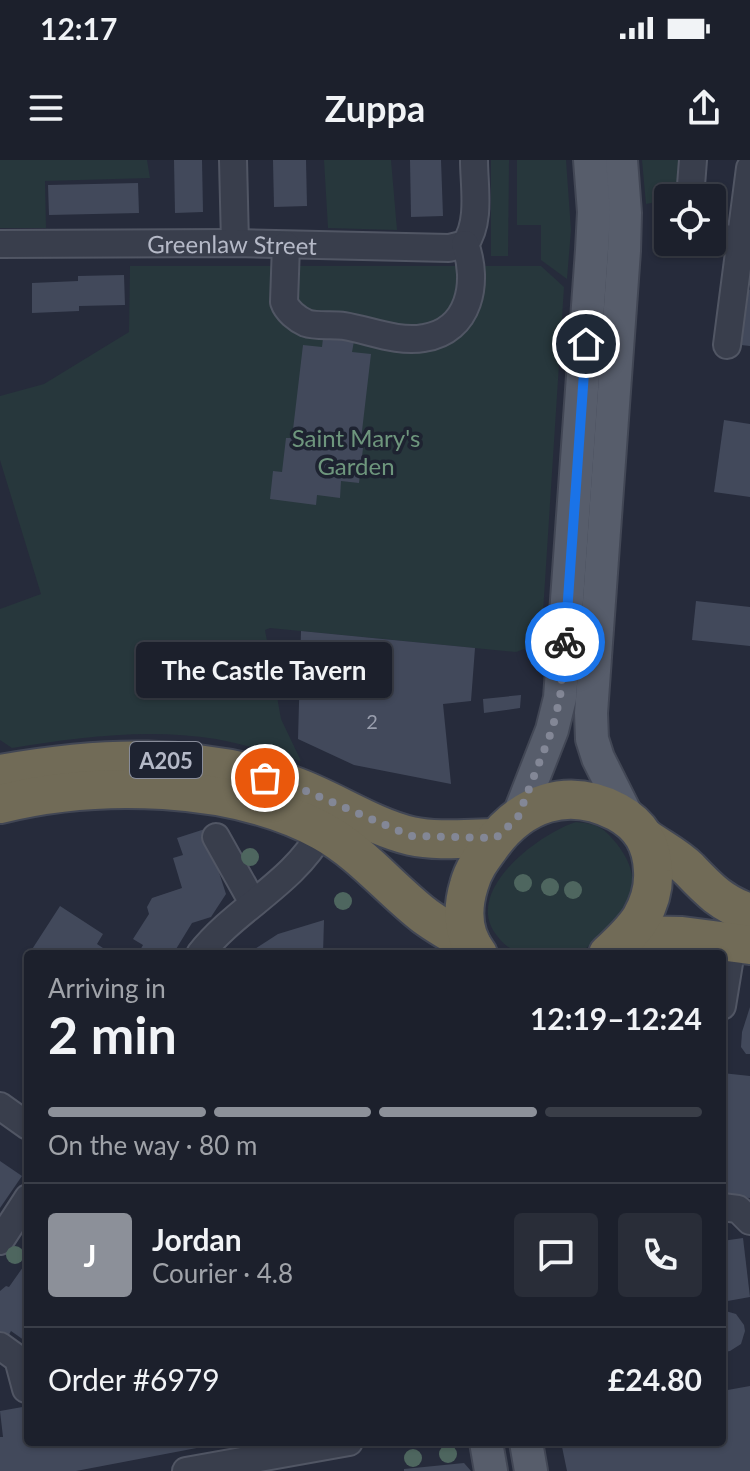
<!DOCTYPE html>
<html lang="en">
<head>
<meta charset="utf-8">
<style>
	:root { --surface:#1c202c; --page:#292d38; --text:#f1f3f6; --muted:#a0a3a9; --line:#3a3e48; --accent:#8c9099 }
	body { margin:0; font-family:Lato,sans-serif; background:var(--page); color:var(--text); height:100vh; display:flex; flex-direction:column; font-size:30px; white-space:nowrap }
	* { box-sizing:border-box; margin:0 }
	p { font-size:26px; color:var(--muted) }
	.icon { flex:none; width:44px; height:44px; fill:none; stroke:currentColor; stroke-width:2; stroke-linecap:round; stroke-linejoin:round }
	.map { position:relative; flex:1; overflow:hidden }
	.sheet { position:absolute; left:24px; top:790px; width:702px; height:496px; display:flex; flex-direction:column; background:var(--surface); border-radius:8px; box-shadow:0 2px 6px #0004,0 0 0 2px var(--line) }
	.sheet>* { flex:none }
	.fabs { position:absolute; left:654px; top:24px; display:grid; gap:16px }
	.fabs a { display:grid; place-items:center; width:72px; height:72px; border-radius:8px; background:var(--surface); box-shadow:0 2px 6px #0004,0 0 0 2px var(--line); font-size:40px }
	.pin { position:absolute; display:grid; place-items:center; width:68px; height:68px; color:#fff; margin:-34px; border:4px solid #fff; border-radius:50%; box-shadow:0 2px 8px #0007 }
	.courier { position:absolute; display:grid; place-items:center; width:80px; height:80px; margin:-40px; border:6px solid #1a73e8; border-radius:50%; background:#fff; color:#222; box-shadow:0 2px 10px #0007 }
	.bubble { position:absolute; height:56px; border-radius:8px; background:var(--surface); box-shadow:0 2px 6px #0004,0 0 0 2px var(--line); font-size:26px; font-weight:700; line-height:56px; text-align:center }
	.head em { font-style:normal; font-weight:700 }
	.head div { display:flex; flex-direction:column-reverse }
	.head { display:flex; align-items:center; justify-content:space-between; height:136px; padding:0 24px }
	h1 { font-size:52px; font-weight:700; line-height:60px }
	.bar { display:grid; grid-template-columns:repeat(4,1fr); gap:12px 8px; align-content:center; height:96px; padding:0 24px }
	.bar i { height:10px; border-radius:6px; background:var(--line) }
	.bar .active { background:var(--accent) }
	.bar p { grid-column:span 4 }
	.line { display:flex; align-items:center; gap:20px; padding:0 24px; border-top:2px solid var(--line) }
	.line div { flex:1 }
	.round { display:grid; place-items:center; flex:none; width:84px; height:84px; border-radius:8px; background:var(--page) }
	.status { display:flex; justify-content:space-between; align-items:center; height:56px; padding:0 40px; background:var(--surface); direction:ltr }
	.status svg { height:22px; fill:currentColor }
	header { display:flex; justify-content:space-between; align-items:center; height:104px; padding:0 24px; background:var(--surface); font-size:36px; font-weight:700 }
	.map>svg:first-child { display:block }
	.green { fill:#27373c }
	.building { fill:#42495b }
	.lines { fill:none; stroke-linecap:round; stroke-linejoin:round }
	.minor-casing { stroke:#515664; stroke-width:30 }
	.major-casing { stroke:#424755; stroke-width:36 }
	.highway-casing { stroke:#414654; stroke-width:42 }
	.minor { stroke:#393e4c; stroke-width:26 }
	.major { stroke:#575d6b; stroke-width:32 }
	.highway { stroke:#716b57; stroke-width:38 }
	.tree { fill:#4e665f }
	.done { stroke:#838796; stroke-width:8; stroke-dasharray:0 14.4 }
	.route { stroke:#1a73e8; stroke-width:10 }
	.labels { text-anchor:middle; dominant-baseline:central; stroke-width:7; stroke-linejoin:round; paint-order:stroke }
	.number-label { font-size:20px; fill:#989dac }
	.shield { fill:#1e2331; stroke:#888c9a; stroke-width:2 }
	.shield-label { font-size:22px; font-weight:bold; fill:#b5b9c7 }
	.street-label { font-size:24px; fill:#b5b9c7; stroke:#1e2331 }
	.park-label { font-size:24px; fill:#6e967d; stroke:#1e2331 }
</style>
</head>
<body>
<div class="status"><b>12:17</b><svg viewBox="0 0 49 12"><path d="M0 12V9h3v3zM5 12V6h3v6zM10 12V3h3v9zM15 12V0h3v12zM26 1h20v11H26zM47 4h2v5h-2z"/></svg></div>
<header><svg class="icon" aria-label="menu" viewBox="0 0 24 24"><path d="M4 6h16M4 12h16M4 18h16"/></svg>Zuppa<svg class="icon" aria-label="share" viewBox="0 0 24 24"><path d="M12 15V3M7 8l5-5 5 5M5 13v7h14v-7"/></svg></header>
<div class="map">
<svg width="750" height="1311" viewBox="0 0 750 1311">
	<rect width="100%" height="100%" fill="#262b3b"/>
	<!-- green -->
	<g class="green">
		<polygon points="0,0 147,0 150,18 45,21 46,68 0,68"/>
		<polygon points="324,0 391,0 397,70 328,68"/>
		<polygon points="491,0 509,0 508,96 491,96"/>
		<polygon points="517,0 566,0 571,70 567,119 541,100 541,65 517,65"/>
		<polygon points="642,0 682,0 677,38 646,44"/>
		<path d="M130 106H541L564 127 541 483 516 492 270 468 265 470 281 559 301 601C273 594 244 584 216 579 148 568 79 577 12 588L0 580V449L41 434 0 300V236L44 224 129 172Z"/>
		<path d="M576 662C598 664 603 667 617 684 644 719 634 746 602 774 595 780 587 789 578 793 567 798 547 794 535 794 519 794 508 790 498 777 460 733 538 674 576 662Z"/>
	</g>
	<!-- building -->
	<g class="building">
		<polygon points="174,0 202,0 203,52 175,53"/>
		<polygon points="273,0 306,0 307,46 274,47"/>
		<polygon points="410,0 441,0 443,56 411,57"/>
		<polygon points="138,23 139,53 49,55 48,25"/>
		<polygon points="124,115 125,145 79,146 79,151 32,153 32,123 78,121 78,116"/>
		<polygon points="748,129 750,130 750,186 741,185"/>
		<polygon points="323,178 354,181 352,192 371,194 360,288 363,288 359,323 341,321 340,338 317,335 316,345 270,339 273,311 282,312 286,278 292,278 303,185 322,187"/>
		<polygon points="724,260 750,264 750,337 714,332"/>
		<polygon points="696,441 750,447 750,486 692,480"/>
		<polygon points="301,471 475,488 471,541 443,544 451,624 354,605 298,579"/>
		<polygon points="521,535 520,548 484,553 483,539"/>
		<polygon points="205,669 226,734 211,757 192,763 173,794 138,794 143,785 133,779 149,754 147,747 152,738 182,728 173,698 183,695 177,678"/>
		<polygon points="60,746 103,774 97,784 112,794 29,794"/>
		<polygon points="324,760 323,794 247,794 278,774"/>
		<polygon points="750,847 750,894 746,894 741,887 742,872"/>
		<polygon points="722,913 750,916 750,1038 722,1036"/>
		<polygon points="0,1001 22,1016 0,1048"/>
		<polygon points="743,1078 750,1137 722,1142 722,1081"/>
		<polygon points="28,1100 28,1183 11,1171 6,1180 0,1176 0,1131 6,1126 9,1127"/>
		<polygon points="722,1150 736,1154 744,1165 745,1171 741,1184 730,1191 724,1192"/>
		<polygon points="750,1226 750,1311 567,1311 561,1282 722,1282 722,1231"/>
		<polygon points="28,1246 28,1282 223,1283 76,1311 0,1311 0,1277 3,1277 0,1251"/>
		<polygon points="464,1303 471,1311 404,1311 404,1309"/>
	</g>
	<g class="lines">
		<defs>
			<g id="minor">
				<polyline points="233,0 235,83"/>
				<polyline points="690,38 693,0"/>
				<polyline points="712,76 750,82"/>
				<path id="s1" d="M0 84 235 83 449 88 465 84"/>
				<path d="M465 84C481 62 474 26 474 0"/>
				<path d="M286 85 284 142C287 151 297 159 306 163 317 167 332 164 344 166 369 170 398 183 424 178 470 171 479 122 465 84"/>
				<polyline points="727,185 750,8"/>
				<polyline points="216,677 253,743"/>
				<path d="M200 794C236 748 293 724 322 671"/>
				<polyline points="722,846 731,791 743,785"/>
				<polyline points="0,946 28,966"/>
				<polyline points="722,1047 738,1049 750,1061"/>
				<polyline points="0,1081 28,1038"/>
				<polyline points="0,1186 18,1199 26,1229"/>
				<polyline points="186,1311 349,1282"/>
			</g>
			<g id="major">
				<polyline points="621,0 625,53 624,91 591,553 592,579 598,598 628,658"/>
				<polyline points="518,657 552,570 560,538 592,90 594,52 590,0"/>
				<polyline points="486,1282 491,1311"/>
				<polyline points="526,1282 531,1311"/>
			</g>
			<g id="highway">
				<path d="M0 614C100 596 196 592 294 626 333 640 372 667 411 676 438 682 469 678 496 678"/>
				<path d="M0 644C97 620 232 622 322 671 362 693 390 729 425 756 440 767 456 776 472 785"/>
				<path d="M647 679C661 689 677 697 689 709 708 729 722 744 750 753"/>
				<polyline points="629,775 682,776 750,785"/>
				<path d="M478 794C462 774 462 748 469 725 473 710 481 699 490 687 521 643 568 626 617 652 641 665 652 684 653 711 654 727 649 744 641 758 632 772 620 783 608 794"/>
			</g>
		</defs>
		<!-- minor casing -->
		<use href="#minor" class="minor-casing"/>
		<!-- major casing -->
		<use href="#major" class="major-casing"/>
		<!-- highway casing -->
		<use href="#highway" class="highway-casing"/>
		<!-- minor -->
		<use href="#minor" class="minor"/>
		<!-- major -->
		<use href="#major" class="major"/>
		<!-- highway -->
		<use href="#highway" class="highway"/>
	</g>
	<!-- trees -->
	<g class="tree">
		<circle cx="250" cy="697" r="9"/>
		<circle cx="523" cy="723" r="9"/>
		<circle cx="550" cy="727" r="9"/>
		<circle cx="573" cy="730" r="9"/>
		<circle cx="343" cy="741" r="9"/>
		<circle cx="15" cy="1095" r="9"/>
		<circle cx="448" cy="1294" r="9"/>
		<circle cx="413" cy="1298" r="9"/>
	</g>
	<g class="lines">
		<!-- done -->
		<polyline class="done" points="265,618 292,625 411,676 496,678 518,657 552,570 560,538 565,482"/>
		<!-- route -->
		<polyline class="route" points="565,482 586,184"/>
	</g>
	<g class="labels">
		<!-- number labels -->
		<g class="number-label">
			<text x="372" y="561">2</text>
		</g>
		<!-- shield labels -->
		<rect class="shield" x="130" y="582" width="72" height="36" rx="6"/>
		<g class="shield-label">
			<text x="166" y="600">A205</text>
		</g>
		<!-- street labels -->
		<g class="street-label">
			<text stroke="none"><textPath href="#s1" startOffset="232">Greenlaw Street</textPath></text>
		</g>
		<!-- park labels -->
		<g class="park-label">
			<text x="356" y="277">Saint Mary's<tspan x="356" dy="28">Garden</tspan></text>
		</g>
	</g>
</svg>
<div class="fabs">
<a><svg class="icon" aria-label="locate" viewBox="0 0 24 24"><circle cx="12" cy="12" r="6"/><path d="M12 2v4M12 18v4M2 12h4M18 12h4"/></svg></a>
</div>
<div class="pin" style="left:265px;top:618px;background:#ea580c"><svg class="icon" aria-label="bag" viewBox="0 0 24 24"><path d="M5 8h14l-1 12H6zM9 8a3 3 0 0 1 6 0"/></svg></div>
<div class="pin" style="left:586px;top:184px;background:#1f2937"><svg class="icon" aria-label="home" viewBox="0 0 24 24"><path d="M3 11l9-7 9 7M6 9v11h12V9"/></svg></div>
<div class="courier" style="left:565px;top:482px"><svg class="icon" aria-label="bike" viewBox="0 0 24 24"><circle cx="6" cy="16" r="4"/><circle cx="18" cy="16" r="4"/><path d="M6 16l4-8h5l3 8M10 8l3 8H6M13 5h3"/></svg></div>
<div class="bubble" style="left:136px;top:482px;width:256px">The Castle Tavern</div>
<section class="sheet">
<div class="head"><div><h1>2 min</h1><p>Arriving in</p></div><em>12:19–12:24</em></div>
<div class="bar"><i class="active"></i><i class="active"></i><i class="active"></i><i></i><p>On the way · 80 m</p></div>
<div class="line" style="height:144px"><b class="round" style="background:var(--accent);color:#fff">J</b><div><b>Jordan</b><p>Courier · 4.8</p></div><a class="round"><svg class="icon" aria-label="chat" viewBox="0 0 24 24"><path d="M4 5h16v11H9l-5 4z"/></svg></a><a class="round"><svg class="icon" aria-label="phone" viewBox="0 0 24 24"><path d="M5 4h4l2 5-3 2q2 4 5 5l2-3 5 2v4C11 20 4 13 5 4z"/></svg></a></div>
<div class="line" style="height:104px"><div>Order #6979</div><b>£24.80</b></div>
</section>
</div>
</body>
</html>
